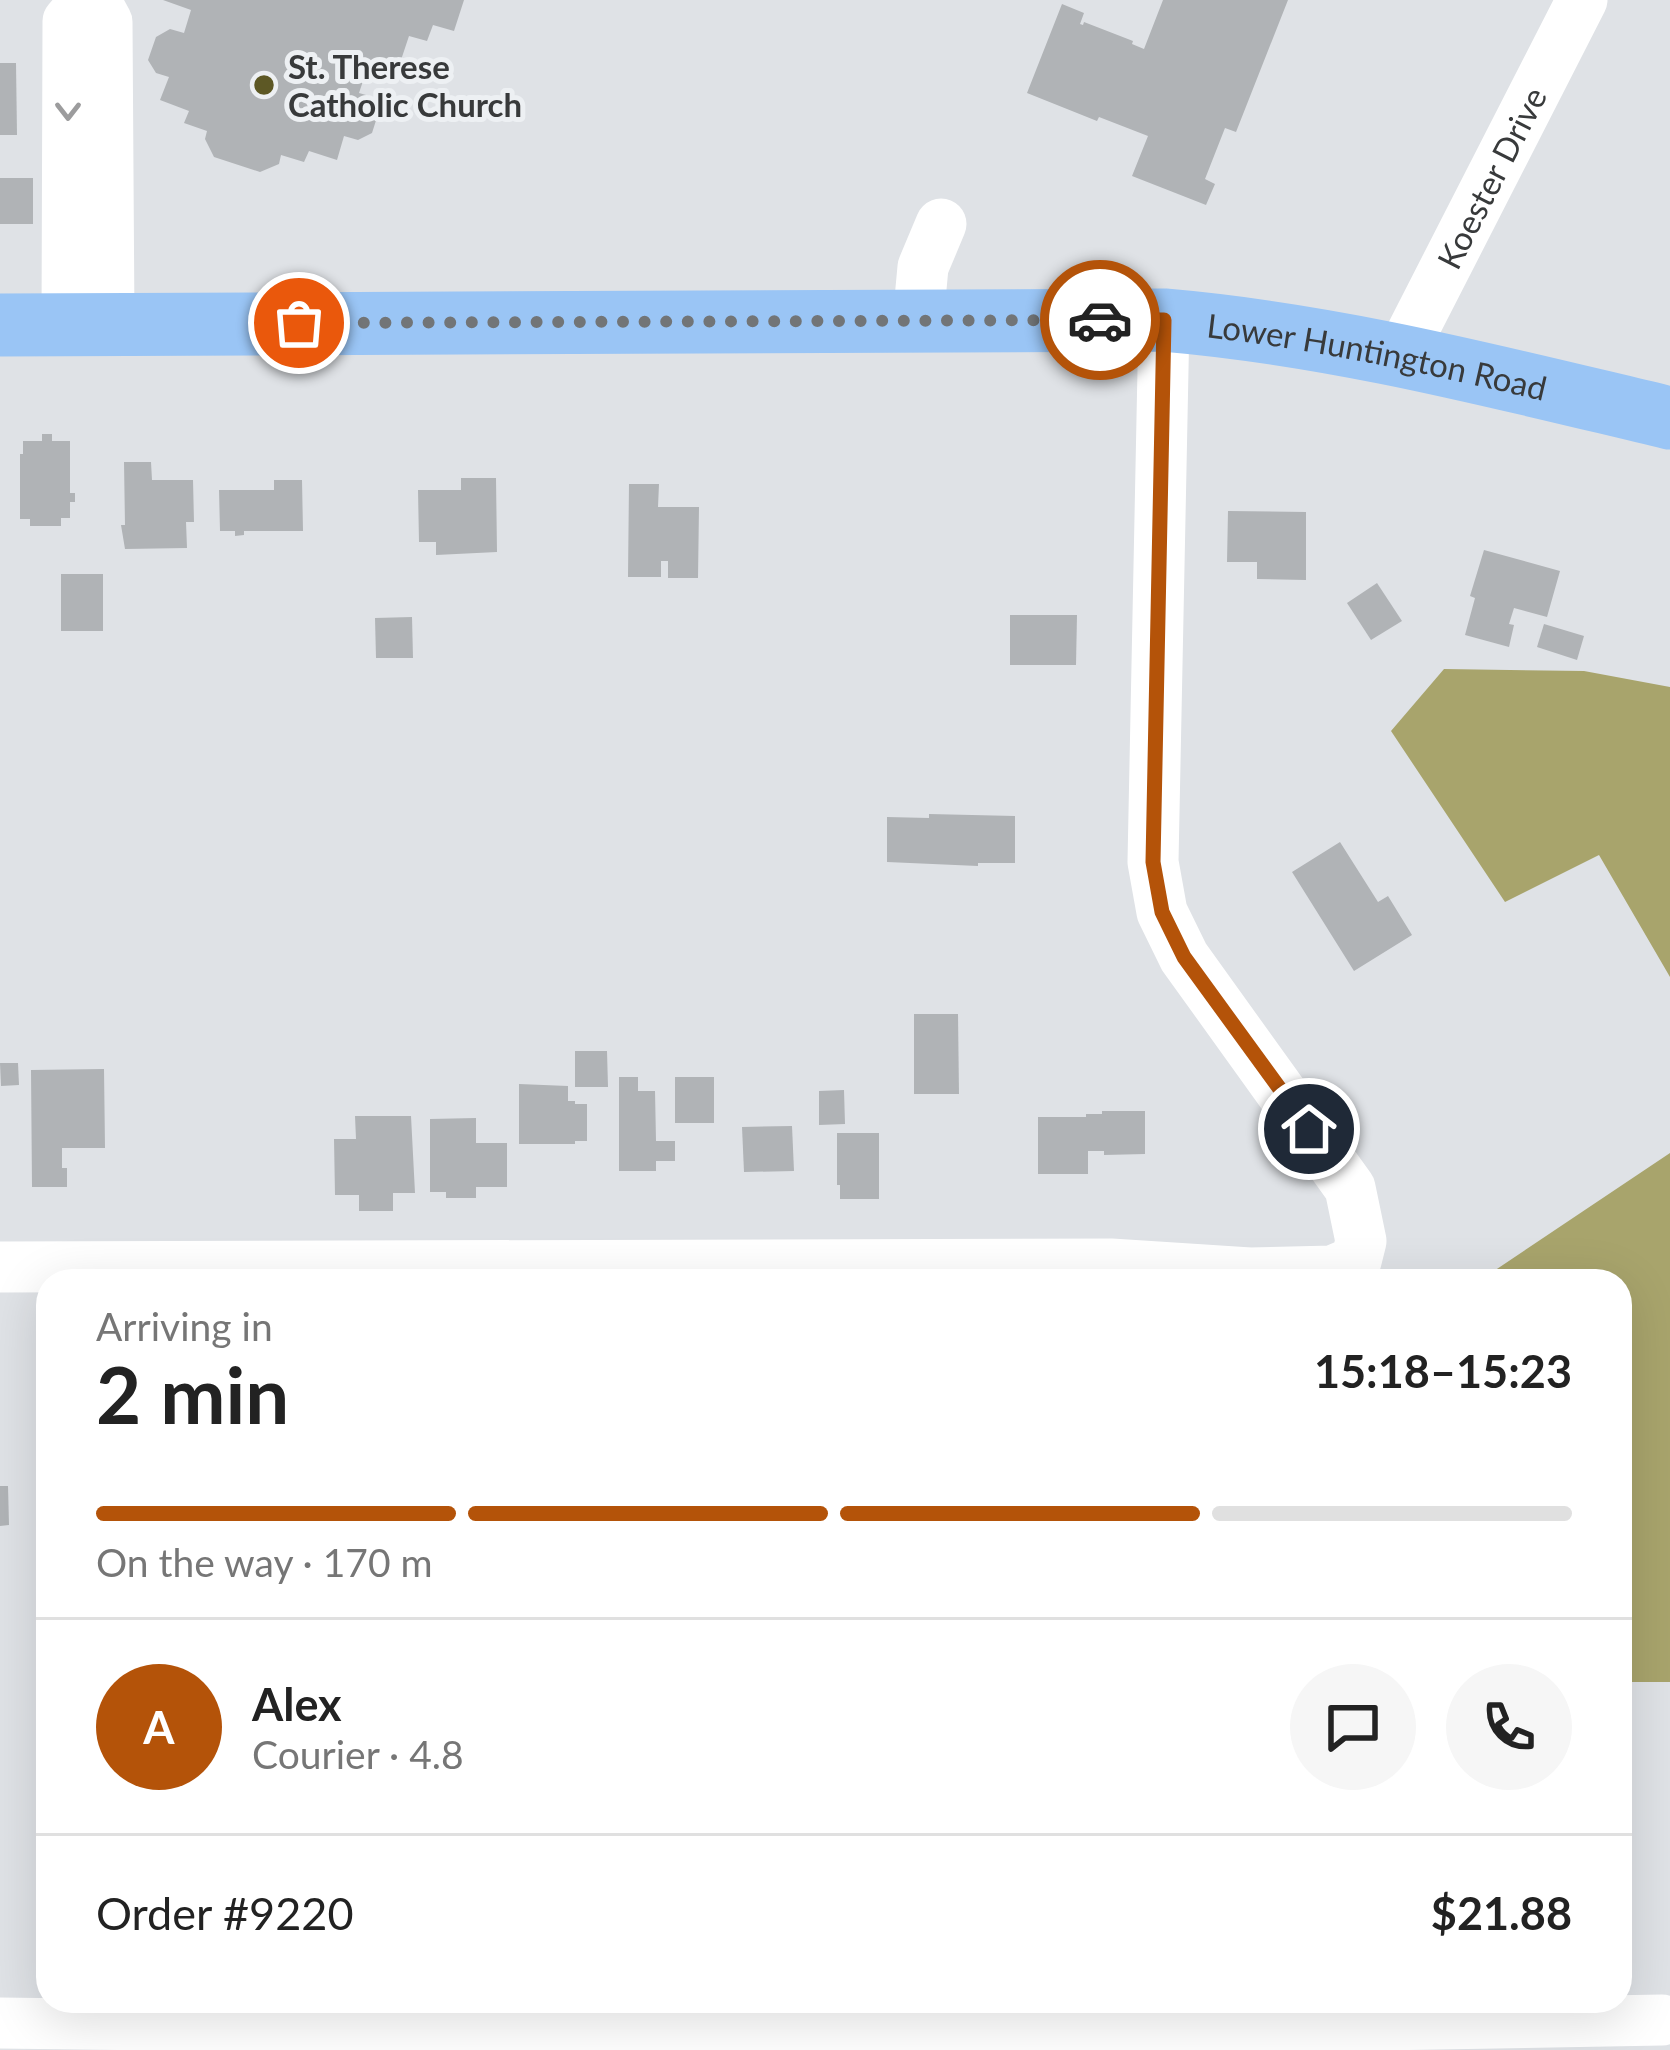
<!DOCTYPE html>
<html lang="en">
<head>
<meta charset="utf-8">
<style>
	:root { --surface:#fff; --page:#f6f6f6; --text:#222; --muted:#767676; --line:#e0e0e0; --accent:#b45309 }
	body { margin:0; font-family:Lato,sans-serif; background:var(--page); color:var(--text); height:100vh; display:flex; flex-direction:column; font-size:45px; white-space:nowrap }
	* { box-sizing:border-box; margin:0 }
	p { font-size:39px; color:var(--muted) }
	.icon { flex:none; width:66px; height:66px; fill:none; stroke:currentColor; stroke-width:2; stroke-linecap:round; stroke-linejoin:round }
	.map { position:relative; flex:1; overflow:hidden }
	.drawer { position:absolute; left:36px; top:1269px; width:1596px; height:744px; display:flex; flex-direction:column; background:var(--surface); border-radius:36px; box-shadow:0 12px 48px #0002 }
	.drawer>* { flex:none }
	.pin { position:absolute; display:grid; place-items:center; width:102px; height:102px; color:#fff; margin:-51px; border:6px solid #fff; border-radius:50%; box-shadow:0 3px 12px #0007 }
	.courier { position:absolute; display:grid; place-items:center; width:120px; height:120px; margin:-60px; border:9px solid #b45309; border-radius:50%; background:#fff; color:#222; box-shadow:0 3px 15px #0007 }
	.overview em { font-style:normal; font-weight:700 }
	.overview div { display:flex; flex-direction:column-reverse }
	.overview { display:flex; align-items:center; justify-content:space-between; height:204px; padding:0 60px }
	h1 { font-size:78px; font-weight:700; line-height:90px }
	.bar { display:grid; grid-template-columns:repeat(4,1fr); gap:18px 12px; align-content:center; height:144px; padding:0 60px }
	.bar i { height:15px; border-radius:9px; background:var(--line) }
	.bar .on { background:var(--accent) }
	.bar p { grid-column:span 4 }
	.line { display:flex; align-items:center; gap:30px; padding:0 60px; border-top:3px solid var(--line) }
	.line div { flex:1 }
	.round { display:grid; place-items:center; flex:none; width:126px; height:126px; border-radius:63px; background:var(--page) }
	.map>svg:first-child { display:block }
	.forest { fill:#a8a46c }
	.building { fill:#b0b3b6 }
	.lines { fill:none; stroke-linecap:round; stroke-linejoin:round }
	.minor { stroke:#fff; stroke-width:51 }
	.major { stroke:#9ac5f5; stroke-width:63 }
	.oneway { stroke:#9c9c9d }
	.done { stroke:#727577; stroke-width:12; stroke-dasharray:0 21.6 }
	.route { stroke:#b45309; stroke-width:15 }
	.poi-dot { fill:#5d5825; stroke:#edf0f3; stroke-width:4.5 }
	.labels { text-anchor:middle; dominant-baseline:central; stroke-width:10; stroke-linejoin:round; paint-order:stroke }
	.poi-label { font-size:33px; font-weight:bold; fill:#383a3b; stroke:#edf0f3; text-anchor:start }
	.street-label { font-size:33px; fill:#383a3b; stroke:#edf0f3 }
</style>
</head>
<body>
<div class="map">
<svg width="1670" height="2050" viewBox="0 0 1670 2050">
	<rect width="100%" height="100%" fill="#dfe2e6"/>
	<!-- forest -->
	<g class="forest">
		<polygon points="1444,669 1584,671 1670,687 1670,977 1599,855 1505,902 1391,731"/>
		<polygon points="1670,1153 1670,1682 1620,1682 1620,1281 1479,1281"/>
	</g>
	<!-- building -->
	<g class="building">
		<polygon points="163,0 464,0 454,31 433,25 427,41 409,36 395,78 367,69 359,93 373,97 379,111 372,133 358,140 344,136 337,160 309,151 304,162 281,155 279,164 260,172 214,157 205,139 207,131 184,123 189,111 160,100 169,77 156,73 148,60 156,37 170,29 184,33 191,10"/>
		<polygon points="1163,0 1288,0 1236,132 1225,128 1205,179 1215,184 1206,205 1132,176 1148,136 1099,117 1097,121 1027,93 1062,4 1084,13 1080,24 1083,25 1084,22 1133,41 1132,44 1144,49"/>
		<polygon points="0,63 16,63 17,135 0,135"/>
		<rect x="0" y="178" width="33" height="46"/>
		<polygon points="42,434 52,434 52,441 70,441 70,493 75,493 75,502 70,502 70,518 61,518 61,526 30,526 30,519 20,519 20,454 23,454 23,441 42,441"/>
		<polygon points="124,462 151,462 152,480 193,480 194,522 186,522 187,548 125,549 121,525 125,525"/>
		<polygon points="461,478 496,478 497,552 436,555 436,542 419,542 418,490 461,490"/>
		<polygon points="274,480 302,480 303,531 244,531 244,535 235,536 235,531 220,531 219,490 274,490"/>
		<polygon points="629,484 659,484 658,507 699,507 698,578 668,578 668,561 661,561 661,577 628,577"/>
		<polygon points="1228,511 1306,512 1306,580 1257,579 1257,562 1227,562"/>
		<polygon points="1484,550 1560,571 1547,617 1514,608 1509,624 1514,625 1509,647 1465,635 1475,598 1470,596"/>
		<rect x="61" y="574" width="42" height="57"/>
		<polygon points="1377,583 1402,621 1371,640 1347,603"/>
		<polygon points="1010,615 1077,615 1076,665 1010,665"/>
		<polygon points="412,617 413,658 376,658 375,618"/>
		<polygon points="1544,624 1584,636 1577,660 1537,647"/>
		<polygon points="929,814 1015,816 1015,863 978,863 978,866 887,862 887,817 929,818"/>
		<polygon points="1340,842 1378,902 1388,896 1412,935 1354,971 1292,872"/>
		<polygon points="914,1014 958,1014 959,1094 914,1094"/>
		<polygon points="575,1051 607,1051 608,1087 575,1087"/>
		<polygon points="0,1063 18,1063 19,1085 1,1086"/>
		<polygon points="104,1069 105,1148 62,1148 62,1168 67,1168 67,1187 32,1187 31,1070"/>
		<polygon points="619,1077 638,1077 638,1091 655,1091 656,1141 675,1141 675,1161 656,1161 656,1171 619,1171"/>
		<rect x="675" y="1077" width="39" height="46"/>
		<polygon points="519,1084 568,1086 568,1101 575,1101 575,1104 587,1104 587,1141 575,1141 575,1144 519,1144"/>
		<polygon points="844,1090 845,1124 819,1125 819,1091"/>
		<polygon points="1102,1111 1145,1111 1145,1154 1104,1155 1104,1151 1088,1151 1088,1174 1038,1174 1038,1117 1086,1117 1086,1114 1102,1114"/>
		<polygon points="355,1116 411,1116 415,1193 393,1193 393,1211 359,1211 359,1195 335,1195 334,1139 356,1139"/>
		<polygon points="476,1118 476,1143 507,1143 507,1187 476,1187 476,1198 446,1198 446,1192 430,1192 430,1119"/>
		<polygon points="792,1126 794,1171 744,1172 742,1127"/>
		<polygon points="837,1133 879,1133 879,1199 840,1199 840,1185 837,1185"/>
		<polygon points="0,1486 8,1486 9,1525 0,1526"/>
	</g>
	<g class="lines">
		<!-- minor -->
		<g class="minor">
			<polyline points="95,0 107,22 109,323"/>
			<polyline points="918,321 923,267 941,224"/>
			<polyline points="67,324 68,21 86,0"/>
			<path id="s1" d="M1401 354 1582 0"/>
			<polyline points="0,1267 1111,1264 1250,1273 1332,1271 1356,1261 1361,1241 1350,1188 1184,957 1162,912 1153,862 1164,320"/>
			<polyline points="0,2023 871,2034 1662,2020"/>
		</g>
		<!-- major -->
		<path class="major" id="s2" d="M0 325 1164 320C1338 335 1501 378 1670 418"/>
	</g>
	<!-- one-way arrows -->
	<defs><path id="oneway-chevron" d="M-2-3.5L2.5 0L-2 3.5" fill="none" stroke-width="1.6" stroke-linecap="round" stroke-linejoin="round" transform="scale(3)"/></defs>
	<use class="oneway" href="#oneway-chevron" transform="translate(68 111) rotate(90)"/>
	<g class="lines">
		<!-- done -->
		<polyline class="done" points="299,323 1100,320"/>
		<!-- route -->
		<polyline class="route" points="1100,320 1164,320 1153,862 1162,912 1184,957 1309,1129"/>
	</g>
	<!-- markers -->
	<circle class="poi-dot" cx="264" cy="85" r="12"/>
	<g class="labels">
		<!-- poi labels -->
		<g class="poi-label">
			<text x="288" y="66">St. Therese<tspan x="288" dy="38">Catholic Church</tspan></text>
		</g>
		<!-- street labels -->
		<g class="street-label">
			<text stroke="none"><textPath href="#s1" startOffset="198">Koester Drive</textPath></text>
			<text stroke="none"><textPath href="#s2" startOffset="1380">Lower Huntington Road</textPath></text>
		</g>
	</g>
</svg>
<div class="pin" style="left:299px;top:323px;background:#ea580c"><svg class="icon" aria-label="bag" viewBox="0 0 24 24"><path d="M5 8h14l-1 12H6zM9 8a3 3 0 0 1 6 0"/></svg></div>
<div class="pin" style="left:1309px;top:1129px;background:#1f2937"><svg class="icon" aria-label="home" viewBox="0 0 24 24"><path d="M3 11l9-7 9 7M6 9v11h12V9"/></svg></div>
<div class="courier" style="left:1100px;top:320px"><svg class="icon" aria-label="car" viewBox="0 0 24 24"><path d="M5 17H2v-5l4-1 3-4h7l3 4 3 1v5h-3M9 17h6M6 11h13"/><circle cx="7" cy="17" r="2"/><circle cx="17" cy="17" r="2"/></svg></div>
<section class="drawer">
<div class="overview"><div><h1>2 min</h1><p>Arriving in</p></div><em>15:18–15:23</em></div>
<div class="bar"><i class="on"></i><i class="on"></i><i class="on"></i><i></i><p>On the way · 170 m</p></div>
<div class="line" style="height:216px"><b class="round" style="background:var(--accent);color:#fff">A</b><div><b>Alex</b><p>Courier · 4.8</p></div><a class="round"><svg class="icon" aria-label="chat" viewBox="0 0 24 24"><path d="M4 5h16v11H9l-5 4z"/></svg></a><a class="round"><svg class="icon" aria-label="phone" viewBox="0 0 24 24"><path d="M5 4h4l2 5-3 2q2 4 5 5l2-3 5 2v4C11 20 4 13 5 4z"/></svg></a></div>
<div class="line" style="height:156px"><div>Order #9220</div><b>$21.88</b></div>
</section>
</div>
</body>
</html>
